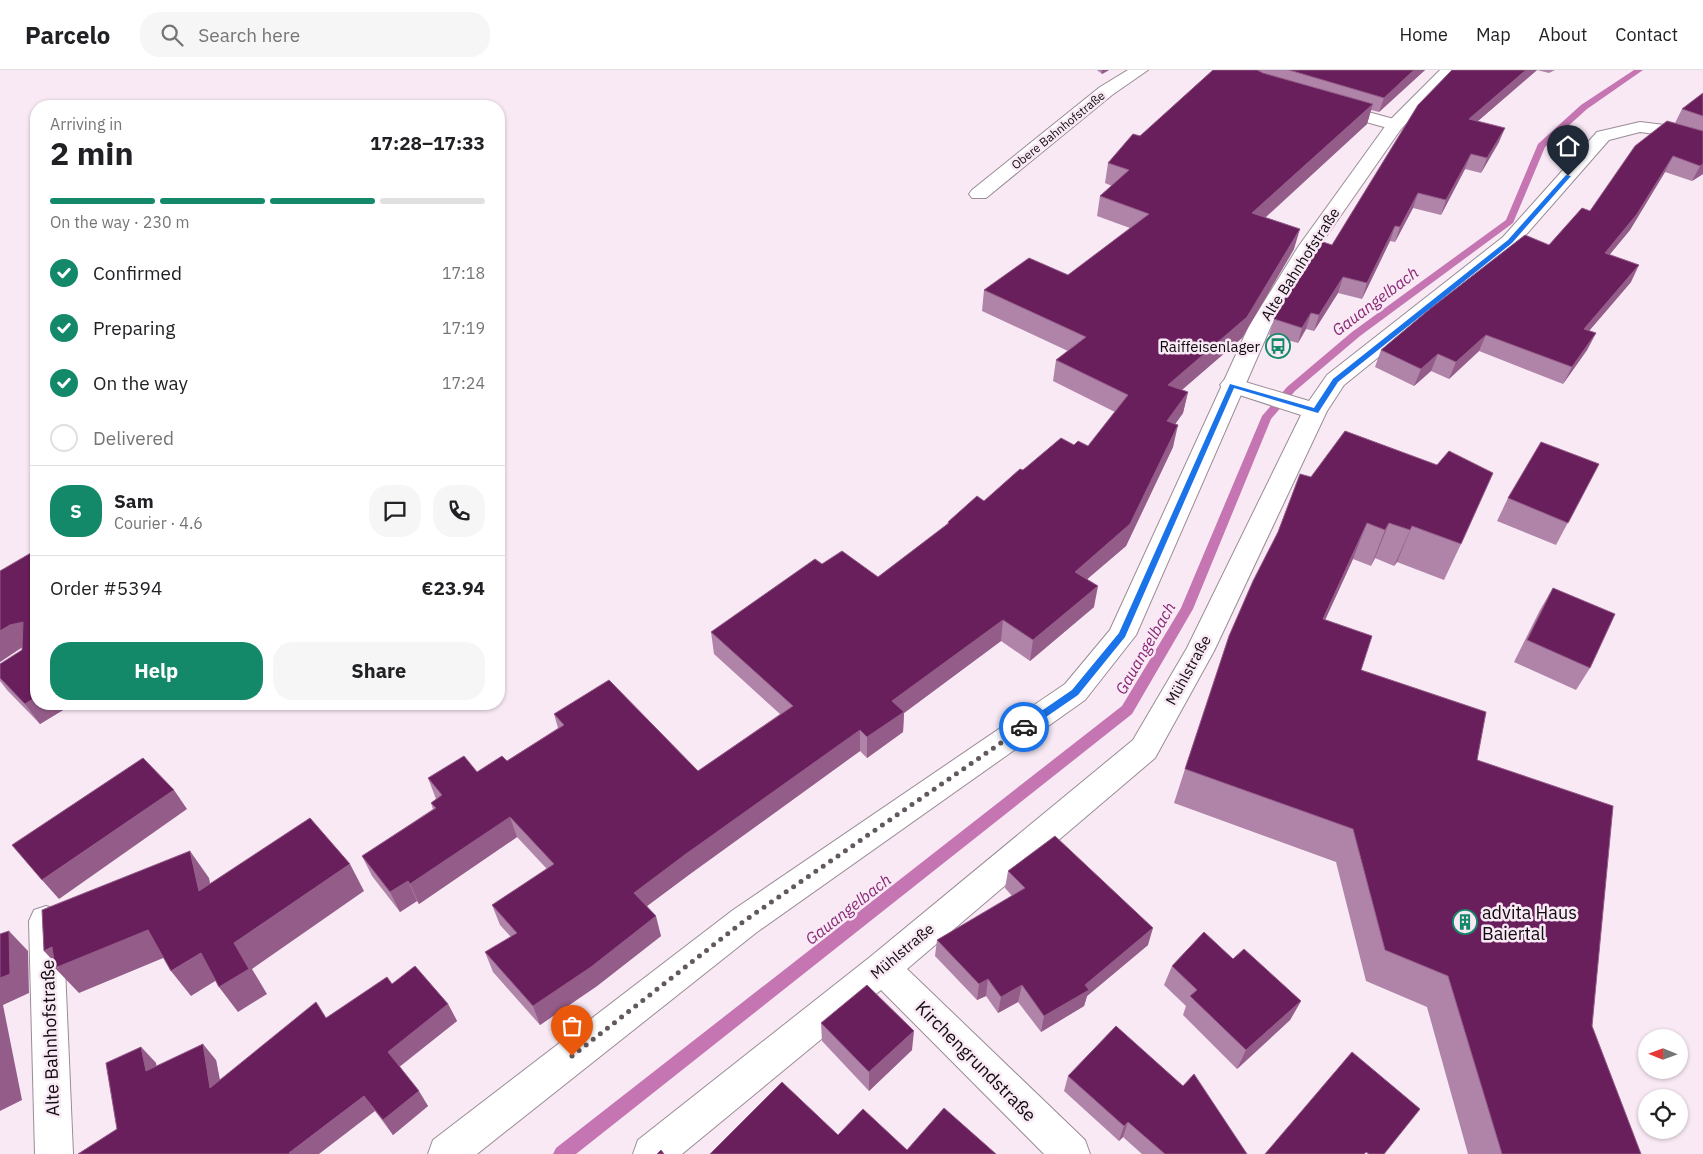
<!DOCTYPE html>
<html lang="en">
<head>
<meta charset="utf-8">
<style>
	:root { --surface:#fff; --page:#f6f6f6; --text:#202124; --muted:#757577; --line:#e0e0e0; --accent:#14896a }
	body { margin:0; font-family:"IBM Plex Sans",sans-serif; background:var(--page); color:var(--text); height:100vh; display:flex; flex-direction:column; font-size:19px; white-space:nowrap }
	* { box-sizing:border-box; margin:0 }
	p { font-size:16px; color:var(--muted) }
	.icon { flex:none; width:28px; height:28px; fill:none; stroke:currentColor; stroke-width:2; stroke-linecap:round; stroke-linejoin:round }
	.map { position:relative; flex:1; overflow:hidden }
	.sheet { position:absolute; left:30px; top:30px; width:475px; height:610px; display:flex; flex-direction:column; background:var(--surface); border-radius:20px; box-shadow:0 1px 4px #0004 }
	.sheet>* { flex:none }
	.needle { width:32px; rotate:271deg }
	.fabs { position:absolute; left:1638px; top:959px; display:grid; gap:10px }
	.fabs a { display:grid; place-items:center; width:50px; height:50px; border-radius:50%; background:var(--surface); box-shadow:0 1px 4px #0004; font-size:25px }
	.pin { position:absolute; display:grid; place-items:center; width:42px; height:42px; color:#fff; margin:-51px -21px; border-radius:50% 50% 50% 0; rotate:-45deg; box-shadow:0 0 5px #0007 }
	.pin .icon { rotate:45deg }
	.courier { position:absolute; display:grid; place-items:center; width:50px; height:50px; margin:-25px; border:4px solid #1a73e8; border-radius:50%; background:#fff; color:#222; box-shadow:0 1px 6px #0007 }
	.headline em { font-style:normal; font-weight:700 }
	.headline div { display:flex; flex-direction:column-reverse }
	.headline { display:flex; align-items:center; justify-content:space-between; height:85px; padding:0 20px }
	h1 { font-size:32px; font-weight:700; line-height:38px }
	.bar { display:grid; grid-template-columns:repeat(4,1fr); gap:8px 5px; align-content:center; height:60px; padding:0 20px }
	.bar i { height:6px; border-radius:4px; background:var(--line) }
	.bar .current { background:var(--accent) }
	.bar p { grid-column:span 4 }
	.line { display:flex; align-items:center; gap:12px; padding:0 20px; border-top:1px solid var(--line) }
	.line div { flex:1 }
	.round { display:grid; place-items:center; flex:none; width:52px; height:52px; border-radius:20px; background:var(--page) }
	ol { padding:0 20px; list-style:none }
	li { display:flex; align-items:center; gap:15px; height:55px }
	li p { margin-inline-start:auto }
	li .icon { padding:5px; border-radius:50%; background:var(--accent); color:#fff; stroke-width:4 }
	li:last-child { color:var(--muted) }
	li i { width:28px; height:28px; border:2px solid var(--line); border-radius:50% }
	.action { display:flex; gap:10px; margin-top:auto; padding:10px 20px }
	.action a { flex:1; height:58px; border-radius:20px; background:var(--accent); color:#fff; font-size:20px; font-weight:700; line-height:58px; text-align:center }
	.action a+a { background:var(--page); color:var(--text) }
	header { display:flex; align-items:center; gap:30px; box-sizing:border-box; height:70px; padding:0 25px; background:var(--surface); border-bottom:1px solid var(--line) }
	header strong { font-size:24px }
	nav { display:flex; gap:28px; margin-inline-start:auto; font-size:18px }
	.search { width:350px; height:45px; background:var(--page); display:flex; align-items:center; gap:12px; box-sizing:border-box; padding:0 18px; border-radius:20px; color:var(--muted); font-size:19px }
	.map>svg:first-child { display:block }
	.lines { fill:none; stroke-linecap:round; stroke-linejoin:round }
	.stream { fill:#c575b2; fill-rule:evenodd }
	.street-casing { stroke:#9a8c96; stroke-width:2 }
	.secondary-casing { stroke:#9a8c96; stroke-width:2 }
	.street { fill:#fff; fill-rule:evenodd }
	.secondary { fill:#fff; fill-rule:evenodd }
	.wall { fill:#b084a8 }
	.shaded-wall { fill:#945c89 }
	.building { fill:#691f5b; stroke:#945c89 }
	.route { fill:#1a73e8 }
	.done { stroke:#61595f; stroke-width:5; stroke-dasharray:0 9 }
	.labels { text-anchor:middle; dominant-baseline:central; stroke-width:5; stroke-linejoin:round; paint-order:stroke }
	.far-street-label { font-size:12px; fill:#100b0f; stroke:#f8e9f4 }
	.street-label { font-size:15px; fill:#100b0f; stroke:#f8e9f4 }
	.poi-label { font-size:15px; fill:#100b0f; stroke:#f8e9f4; text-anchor:end }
	.water-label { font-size:16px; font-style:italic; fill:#882876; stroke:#f8e9f4 }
	.near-poi-label { font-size:18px; fill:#100b0f; stroke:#f8e9f4; text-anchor:start }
	.near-street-label { font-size:18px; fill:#100b0f; stroke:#f8e9f4 }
</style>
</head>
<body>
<header>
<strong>Parcelo</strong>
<div class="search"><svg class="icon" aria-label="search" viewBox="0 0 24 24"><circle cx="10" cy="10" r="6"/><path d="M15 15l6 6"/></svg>Search here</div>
<nav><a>Home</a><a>Map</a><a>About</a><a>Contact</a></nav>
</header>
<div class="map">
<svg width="1703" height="1084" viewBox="0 0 1703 1084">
	<rect width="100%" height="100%" fill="#f8e9f4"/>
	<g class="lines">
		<!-- stream -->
		<polygon class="stream" points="1634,0 1643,0 1587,39 1545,77 1513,153 1360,266 1295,321 1271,349 1193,539 1132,644 576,1084 553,1084 556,1078 1122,636 1181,538 1262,346 1287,317 1352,262 1506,150 1538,74 1581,35"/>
		<defs>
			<g id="street">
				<polygon points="1128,0 1148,0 1112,25 986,128 972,128 969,124 972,120 1100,17"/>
				<polygon points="1332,32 1401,51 1404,55 1401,59 1395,60 1326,41 1323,37 1326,33"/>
				<polygon points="1640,52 1673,56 1703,66 1703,77 1670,66 1640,62 1609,70 1517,175 1344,315 1327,341 1214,581 1155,688 907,899 1085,1070 1090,1084 1044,1084 881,920 682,1084 633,1084 638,1070 870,887 1133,670 1187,578 1301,345 1224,320 1220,315 1224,310 1232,308 1309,331 1327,305 1503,167 1597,62"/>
				<polygon points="46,836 58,840 63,851 73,1084 35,1084 29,851 34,840"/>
			</g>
			<polygon id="secondary" points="1440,0 1458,0 1401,59 1318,178 1271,256 1136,565 1085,630 757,862 477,1084 428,1084 433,1070 733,840 1065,614 1110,560 1249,256 1298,177 1389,51"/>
		</defs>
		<!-- street casing -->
		<use href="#street" class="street-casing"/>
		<!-- secondary casing -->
		<use href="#secondary" class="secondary-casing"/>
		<!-- street -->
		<use href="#street" class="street"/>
		<!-- secondary -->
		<use href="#secondary" class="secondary"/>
	</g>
	<!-- wall -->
	<g class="wall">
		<polygon points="1097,0 1109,0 1102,4"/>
		<polygon points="1258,0 1425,0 1379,42 1371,40 1367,54 1265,148 1294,179 1242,268 1182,320 1188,322 1183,343 1175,354 1173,377 1126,476 1087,509 1094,537 1030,591 1001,571 904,643 903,662 867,688 860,681 690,804 647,836 661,866 597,916 540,955 493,902 485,882 511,867 500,855 492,835 547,799 517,767 419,834 417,831 400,842 372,806 362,786 433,739 431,733 436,729 428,708 477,702 507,691 558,658 554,644 698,701 780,644 714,584 711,562 822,494 878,507 947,454 948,452 984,431 1023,400 1074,375 1088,376 1115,342 1053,311 1056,290 1068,281 982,241 984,220 1068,205 1130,158 1097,146 1100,126 1112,116 1105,113 1108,93 1140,66"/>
		<polygon points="1452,0 1555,0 1549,3 1537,0 1478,51 1499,72 1481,103 1465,99 1441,145 1413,138 1395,172 1390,171 1362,229 1338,223 1314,261 1306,259 1298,273 1269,265 1274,249 1332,175"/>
		<polygon points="1703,23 1703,104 1692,111 1665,102 1630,160 1609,185 1631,212 1589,261 1596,263 1587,280 1563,314 1479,281 1449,309 1431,301 1414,316 1375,297 1381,280 1549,175 1590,141 1675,53 1682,39"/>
		<polygon points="1599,394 1556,475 1497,451 1508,428"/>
		<polygon points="1300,404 1461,474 1444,510 1397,492 1394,496 1375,488 1371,496 1353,489 1325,550 1361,600 1477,690 1592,956 1641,1084 1468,1084 1427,937 1366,911 1336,792 1174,733 1185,699 1278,462"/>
		<polygon points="36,480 36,634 73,634 40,654 7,620 0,611 0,594 22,580 23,577 0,592"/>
		<polygon points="1553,518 1590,598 1576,620 1514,592 1540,540"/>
		<polygon points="1008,801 1148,875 1087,926 1084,936 1041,962 1018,932 998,943 986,926 977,930 935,886 937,870 1012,826 1005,818"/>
		<polygon points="1233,889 1301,931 1290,950 1237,999 1183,945 1186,936 1164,915 1172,896"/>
		<polygon points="392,914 448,934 457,951 399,996 428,1036 393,1065 375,1041 117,1059 141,977 156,993 156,996 216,990 220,1010 326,948"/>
		<polygon points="821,953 912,980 869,1021 822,971"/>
		<polygon points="1068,1006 1247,1084 1142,1084 1123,1067 1119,1071 1064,1021"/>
	</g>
	<!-- shaded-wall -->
	<g class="shaded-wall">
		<polygon points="1102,0 1109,0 1102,4"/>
		<polygon points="1414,0 1425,0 1379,42 1384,28"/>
		<polygon points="1526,0 1537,0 1464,63 1469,49"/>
		<polygon points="1373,34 1367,54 1247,164 1252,143"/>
		<polygon points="1505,58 1499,72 1481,103 1487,88"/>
		<polygon points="1471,84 1465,99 1441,145 1446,130"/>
		<polygon points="1673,86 1665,102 1630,160 1597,200 1605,183"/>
		<polygon points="1703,94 1703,104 1692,111 1700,96"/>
		<polygon points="1418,123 1413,138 1395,172 1400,157"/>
		<polygon points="1395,156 1390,171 1362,229 1367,213"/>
		<polygon points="1300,159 1294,179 1242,268 1163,336 1168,315"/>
		<polygon points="1639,195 1631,212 1576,276 1584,259"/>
		<polygon points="1343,207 1338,223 1314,261 1319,245"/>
		<polygon points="1311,243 1306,259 1298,273 1302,258"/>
		<polygon points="1596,263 1587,280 1563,314 1572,297"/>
		<polygon points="1486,265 1479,281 1449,309 1456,292"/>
		<polygon points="1438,284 1431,301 1414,316 1421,299"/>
		<polygon points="1188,322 1183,343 1162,373 1167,351"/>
		<polygon points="1178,355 1173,377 1126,476 1071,523 1075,502"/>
		<polygon points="1367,453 1353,489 1309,585 1323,549"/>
		<polygon points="1389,453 1375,488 1371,496 1385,460"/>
		<polygon points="1412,456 1397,492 1394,496 1410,460"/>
		<polygon points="1098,516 1094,537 1030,591 1033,570"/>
		<polygon points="1003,550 1001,571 904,643 903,662 867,688 867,667 892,631"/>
		<polygon points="23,552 25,575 0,592 0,561 10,555"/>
		<polygon points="36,627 36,634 73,634 40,654 25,634"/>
		<polygon points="860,660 860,681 690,804 639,842 634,823 686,784"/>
		<polygon points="174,720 187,739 59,829 42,810"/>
		<polygon points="510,747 517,767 419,834 410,814"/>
		<polygon points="190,781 209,808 217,847 199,821"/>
		<polygon points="350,794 364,821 252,899 267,924 238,942 219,917 234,873"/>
		<polygon points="408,811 417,831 400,842 390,822"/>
		<polygon points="656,846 661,866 597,916 540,955 533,936"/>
		<polygon points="1153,858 1148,875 1087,926 1084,936 1041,962 1044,946 1085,915"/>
		<polygon points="148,860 168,886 79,923 55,898 59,897 44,881 52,877"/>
		<polygon points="9,861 28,881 29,923 3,935 22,1030 0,1041 0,908"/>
		<polygon points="201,883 220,908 191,926 171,901"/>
		<polygon points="988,909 986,926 977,930 979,914"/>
		<polygon points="1022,915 1018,932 998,943 1001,927"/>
		<polygon points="1301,931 1290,950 1237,999 1246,980"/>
		<polygon points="448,934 457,951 398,998 388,982"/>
		<polygon points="914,961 912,980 869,1021 869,1002"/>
		<polygon points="203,974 216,990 224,1033 210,1018"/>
		<polygon points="141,977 156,993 160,1017 146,1001"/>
		<polygon points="419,1021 428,1036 393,1065 383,1050"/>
		<polygon points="364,1026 375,1041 319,1084 290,1084 289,1083"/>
		<polygon points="1128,1052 1123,1067 1119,1071 1124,1056"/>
	</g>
	<!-- building -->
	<g class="building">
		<polygon points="1213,0 1257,0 1263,3 1373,34 1252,143 1300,159 1247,247 1168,315 1188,322 1167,351 1178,355 1130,454 1075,502 1098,516 1033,570 1003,550 892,631 904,642 867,667 860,660 686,784 634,823 656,846 591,897 533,936 485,882 517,863 492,835 554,794 510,747 410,814 408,811 390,822 362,786 436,738 431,733 442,725 428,708 464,686 477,702 502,686 507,691 564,655 554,644 609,610 698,701 793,636 711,562 815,489 822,494 842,481 878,507 949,453 948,452 977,426 984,431 1020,399 1023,400 1061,368 1074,375 1078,371 1088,376 1128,325 1056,290 1086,267 984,220 1029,188 1068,205 1149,144 1100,126 1129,100 1108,93 1133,64 1140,66"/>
		<polygon points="1289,0 1414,0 1384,28"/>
		<polygon points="1452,0 1526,0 1469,49 1505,58 1487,88 1471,84 1446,130 1418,123 1400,157 1395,156 1367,213 1343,207 1319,245 1311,243 1302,258 1274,249 1277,241 1320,171 1332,175 1418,35"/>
		<polygon points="1703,23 1703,46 1682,39"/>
		<polygon points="1667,51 1703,61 1703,94 1700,96 1673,86 1637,144 1605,183 1639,195 1584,259 1596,263 1572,297 1486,265 1456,292 1438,284 1421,299 1381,280 1431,238 1525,165 1549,175 1582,138 1590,141 1635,76"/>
		<polygon points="1345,361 1437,395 1449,381 1493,403 1461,474 1412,456 1410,460 1389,453 1385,460 1367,453 1323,549 1372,566 1361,600 1486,642 1477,690 1613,736 1592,956 1641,1084 1502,1084 1448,906 1385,880 1353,759 1185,699 1229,566 1253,511 1278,462 1300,404 1311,407"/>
		<polygon points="1541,372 1599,394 1568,453 1508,428"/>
		<polygon points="36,480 36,627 25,634 0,608 0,594 22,580 23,552 10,555 0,561 0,501"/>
		<polygon points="1553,518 1615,544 1590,598 1527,570"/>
		<polygon points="143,688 174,720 42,810 12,775"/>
		<polygon points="310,748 350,794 234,873 249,899 219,917 201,883 171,901 148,860 55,898 52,877 44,881 42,840 190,781 199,821"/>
		<polygon points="1055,766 1153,858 1085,915 1089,920 1044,946 1022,915 1001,927 988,909 979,914 937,870 1025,818 1008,801"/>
		<polygon points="9,861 10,904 0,908 0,864"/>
		<polygon points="1204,862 1233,889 1244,879 1301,931 1246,980 1190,926 1197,920 1172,896"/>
		<polygon points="415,896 448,934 388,982 419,1021 383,1050 364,1026 289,1083 290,1084 78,1084 117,1059 106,993 141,977 146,1001 203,974 210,1018 316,932 326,948 387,907 392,914"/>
		<polygon points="867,915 914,961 869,1002 821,953"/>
		<polygon points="1116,956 1183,1016 1194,1004 1247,1084 1165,1084 1128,1052 1124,1056 1068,1006"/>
		<polygon points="1352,982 1420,1039 1384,1084 1369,1084 1366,1082 1364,1084 1265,1084"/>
		<polygon points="782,1012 838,1065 863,1039 907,1080 944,1038 996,1084 710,1084"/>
		<polygon points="661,1080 664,1084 657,1084"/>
	</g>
	<!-- route -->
	<polygon class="route" points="1566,105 1571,106 1512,173 1338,312 1318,343 1234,318 1125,567 1078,625 1027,660 1021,660 1021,655 1072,620 1119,563 1230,314 1314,338 1333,309 1508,170"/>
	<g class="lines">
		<!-- done -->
		<polyline class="done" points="572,986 744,851 1024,657"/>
	</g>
	<!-- icons -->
	<defs>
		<symbol id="bus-ring" viewBox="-11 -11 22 22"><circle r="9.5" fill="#f8e9f4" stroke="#14896a" stroke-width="1.5"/><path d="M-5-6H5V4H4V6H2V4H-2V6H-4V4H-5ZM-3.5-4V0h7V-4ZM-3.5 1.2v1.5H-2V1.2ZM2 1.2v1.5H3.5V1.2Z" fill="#14896a"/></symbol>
		<symbol id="building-ring" viewBox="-11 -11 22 22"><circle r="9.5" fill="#f8e9f4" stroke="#14896a" stroke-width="1.5"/><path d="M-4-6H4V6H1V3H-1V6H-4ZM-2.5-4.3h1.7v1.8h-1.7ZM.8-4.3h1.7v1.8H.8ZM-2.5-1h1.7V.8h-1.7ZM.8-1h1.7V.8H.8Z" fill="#14896a"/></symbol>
	</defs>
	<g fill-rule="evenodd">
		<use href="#bus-ring" x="1264" y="262" width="28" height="28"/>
		<use href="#building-ring" x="1451" y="838" width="28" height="28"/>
	</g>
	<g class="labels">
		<!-- far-street labels -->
		<g class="far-street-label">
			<text transform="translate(1058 60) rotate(-39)">Obere Bahnhofstraße</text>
		</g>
		<!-- street labels -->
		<g class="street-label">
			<text transform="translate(1300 194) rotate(-57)">Alte Bahnhofstraße</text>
			<text transform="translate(1188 600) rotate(-61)">Mühlstraße</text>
			<text transform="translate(902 881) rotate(-40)">Mühlstraße</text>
		</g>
		<!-- poi labels -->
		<g class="poi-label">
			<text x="1260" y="276">Raiffeisenlager</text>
		</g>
		<!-- water labels -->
		<g class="water-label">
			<text transform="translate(1375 231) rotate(-37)">Gauangelbach</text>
			<text transform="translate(1145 578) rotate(-60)">Gauangelbach</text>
			<text transform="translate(848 839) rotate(-38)">Gauangelbach</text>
		</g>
		<!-- near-poi labels -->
		<g class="near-poi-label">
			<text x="1482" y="842">advita Haus<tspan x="1482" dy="21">Baiertal</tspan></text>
		</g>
		<!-- near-street labels -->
		<g class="near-street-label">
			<text transform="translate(50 968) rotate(-92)">Alte Bahnhofstraße</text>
			<text transform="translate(976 991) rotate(45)">Kirchengrundstraße</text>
		</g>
	</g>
</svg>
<div class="fabs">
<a><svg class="needle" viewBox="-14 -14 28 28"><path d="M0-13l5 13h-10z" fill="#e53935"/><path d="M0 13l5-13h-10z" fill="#757577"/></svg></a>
<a><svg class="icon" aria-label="locate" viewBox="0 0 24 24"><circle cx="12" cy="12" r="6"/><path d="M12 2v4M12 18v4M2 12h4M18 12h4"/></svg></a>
</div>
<div class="pin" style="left:572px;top:986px;background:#ea580c"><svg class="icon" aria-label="bag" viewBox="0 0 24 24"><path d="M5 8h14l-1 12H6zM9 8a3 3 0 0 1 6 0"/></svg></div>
<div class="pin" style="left:1568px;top:106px;background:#1f2937"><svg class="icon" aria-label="home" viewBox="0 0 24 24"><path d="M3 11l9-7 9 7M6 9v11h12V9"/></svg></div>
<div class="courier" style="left:1024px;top:657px"><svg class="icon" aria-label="car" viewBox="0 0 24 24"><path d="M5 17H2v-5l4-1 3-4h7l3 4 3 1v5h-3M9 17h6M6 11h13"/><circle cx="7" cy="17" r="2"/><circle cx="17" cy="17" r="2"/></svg></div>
<section class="sheet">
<div class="headline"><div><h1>2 min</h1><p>Arriving in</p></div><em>17:28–17:33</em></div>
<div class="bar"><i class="current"></i><i class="current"></i><i class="current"></i><i></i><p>On the way · 230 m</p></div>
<ol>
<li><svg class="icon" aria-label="check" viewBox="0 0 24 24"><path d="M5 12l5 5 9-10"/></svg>Confirmed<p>17:18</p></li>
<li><svg class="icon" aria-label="check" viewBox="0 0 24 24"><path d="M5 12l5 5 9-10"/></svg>Preparing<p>17:19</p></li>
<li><svg class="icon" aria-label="check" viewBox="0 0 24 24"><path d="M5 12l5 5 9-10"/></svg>On the way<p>17:24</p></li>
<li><i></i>Delivered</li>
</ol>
<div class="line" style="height:90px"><b class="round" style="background:var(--accent);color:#fff">S</b><div><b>Sam</b><p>Courier · 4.6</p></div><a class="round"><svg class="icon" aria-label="chat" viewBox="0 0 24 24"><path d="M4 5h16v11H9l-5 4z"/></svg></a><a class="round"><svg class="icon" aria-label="phone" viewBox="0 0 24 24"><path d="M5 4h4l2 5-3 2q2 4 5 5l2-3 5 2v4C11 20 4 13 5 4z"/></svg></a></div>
<div class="line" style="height:65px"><div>Order #5394</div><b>€23.94</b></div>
<div class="action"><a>Help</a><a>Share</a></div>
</section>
</div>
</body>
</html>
